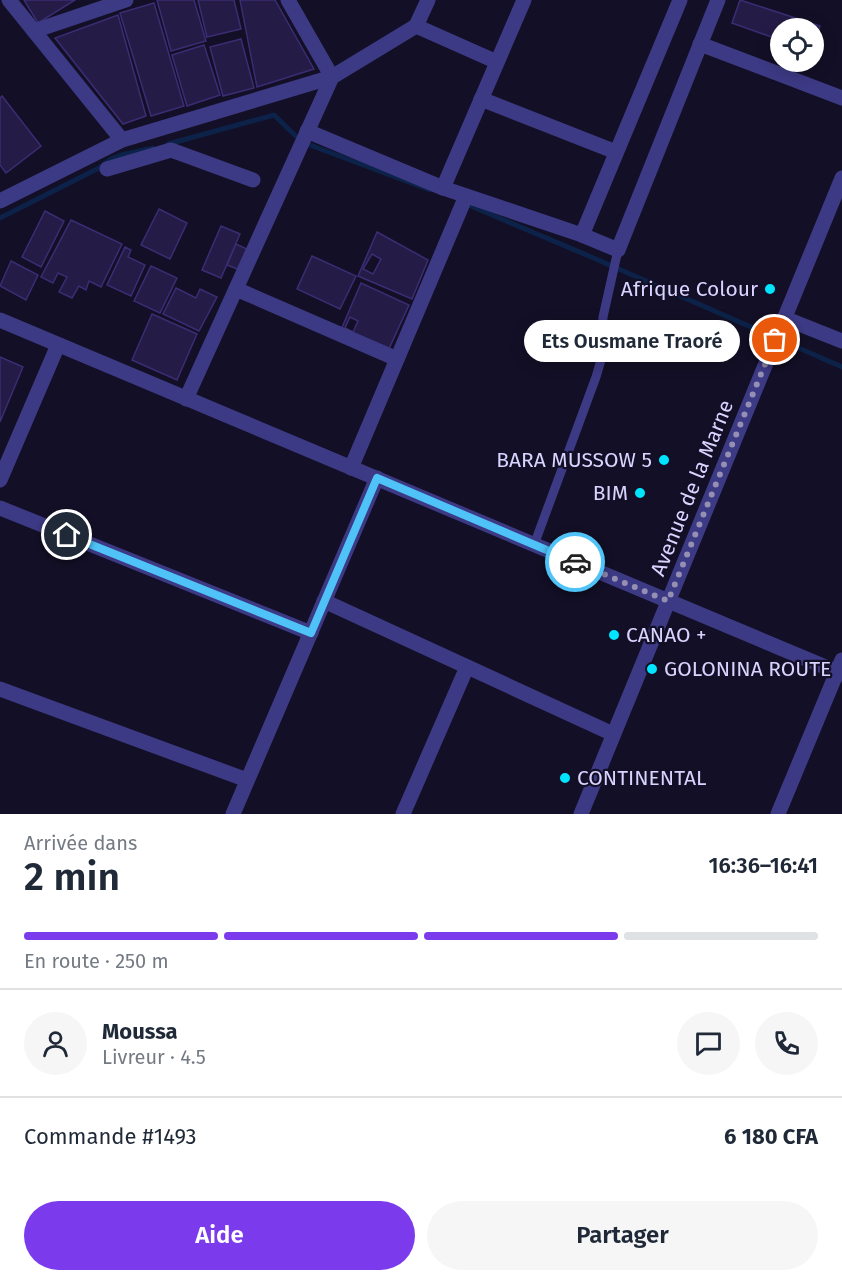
<!DOCTYPE html>
<html lang="fr">
<head>
<meta charset="utf-8">
<style>
	:root { --surface:#fff; --page:#f6f6f7; --text:#1f2937; --muted:#747a83; --line:#e0e1e3; --accent:#7c3aed }
	body { margin:0; font-family:"Fira Sans",sans-serif; background:var(--page); color:var(--text); height:100vh; display:flex; flex-direction:column; font-size:22px; white-space:nowrap }
	* { box-sizing:border-box; margin:0 }
	p { font-size:20px; color:var(--muted) }
	.icon { flex:none; width:33px; height:33px; fill:none; stroke:currentColor; stroke-width:2; stroke-linecap:round; stroke-linejoin:round }
	.map { position:relative; height:814px; overflow:hidden }
	.sheet { display:flex; flex-direction:column; background:var(--surface); flex:1 }
	.sheet>* { flex:none }
	.fabs { position:absolute; left:770px; top:18px; display:grid; gap:12px }
	.fabs a { display:grid; place-items:center; width:54px; height:54px; border-radius:50%; background:var(--surface); box-shadow:0 3px 15px #0003; font-size:30px }
	.pin { position:absolute; display:grid; place-items:center; width:51px; height:51px; color:#fff; margin:-26px; border:3px solid #fff; border-radius:50%; box-shadow:0 2px 6px #0007 }
	.courier { position:absolute; display:grid; place-items:center; width:60px; height:60px; margin:-30px; border:4px solid #4fc3f7; border-radius:50%; background:#fff; color:#222; box-shadow:0 2px 8px #0007 }
	.bubble { position:absolute; height:42px; border-radius:21px; background:var(--surface); box-shadow:0 3px 15px #0003; font-size:20px; font-weight:600; line-height:42px; text-align:center }
	.head em { font-style:normal; font-weight:600 }
	.head div { display:flex; flex-direction:column-reverse }
	.head { display:flex; align-items:center; justify-content:space-between; height:102px; padding:0 24px }
	h1 { font-size:39px; font-weight:600; line-height:45px }
	.bar { display:grid; grid-template-columns:repeat(4,1fr); gap:9px 6px; align-content:center; height:72px; padding:0 24px }
	.bar i { height:8px; border-radius:4px; background:var(--line) }
	.bar .selected { background:var(--accent) }
	.bar p { grid-column:span 4 }
	.line { display:flex; align-items:center; gap:15px; padding:0 24px; border-top:2px solid var(--line) }
	.line div { flex:1 }
	.round { display:grid; place-items:center; flex:none; width:63px; height:63px; border-radius:32px; background:var(--page) }
	.button { display:flex; gap:12px; margin-top:auto; padding:12px 24px }
	.button a { flex:1; height:69px; border-radius:36px; background:var(--accent); color:#fff; font-size:24px; font-weight:600; line-height:69px; text-align:center }
	.button a+a { background:var(--page); color:var(--text) }
	.map>svg:first-child { display:block }
	.lines { fill:none; stroke-linecap:round; stroke-linejoin:round }
	.stream { stroke:#0c2248; stroke-width:5 }
	.building { fill:#241b47; stroke:#3b2d73; stroke-width:1.5; fill-rule:evenodd }
	.service { stroke:#3d3a85; stroke-width:9 }
	.minor { stroke:#3d3a85; stroke-width:15 }
	.tertiary { stroke:#3d3a85; stroke-width:15 }
	.done { stroke:#948fb3; stroke-width:6; stroke-dasharray:0 10.8 }
	.route { stroke:#4fc3f7; stroke-width:8 }
	.poi-dot { fill:#00e5ff; stroke:#130f26; stroke-width:2 }
	.labels { text-anchor:middle; dominant-baseline:central; stroke-width:4.5; stroke-linejoin:round; paint-order:stroke }
	.poi-label { font-size:21px; fill:#d9d4ff; stroke:#130f26; text-anchor:end }
	.street-label { font-size:21px; fill:#d9d4ff; stroke:#130f26 }
</style>
</head>
<body>
<div class="map">
<svg width="842" height="814" viewBox="0 0 842 814">
	<rect width="100%" height="100%" fill="#130f26"/>
	<g class="lines">
		<!-- stream -->
		<g class="stream">
			<polyline points="168,144 274,115 302,142 430,190"/>
			<polyline points="464,203 596,259 842,367"/>
			<polyline points="0,218 99,168 111,159 121,155 153,148"/>
		</g>
	</g>
	<!-- building -->
	<g class="building">
		<polygon points="24,0 75,0 38,23"/>
		<polygon points="157,0 194,0 206,41 171,51"/>
		<polygon points="198,0 234,0 241,29 207,37"/>
		<polygon points="240,0 275,0 314,69 257,87"/>
		<polygon points="740,0 820,26 813,46 813,28 780,28 780,40 732,23"/>
		<polygon points="154,3 184,106 151,116 120,13"/>
		<polygon points="118,15 146,116 123,124 55,38"/>
		<polygon points="241,39 254,88 223,96 210,47"/>
		<polygon points="204,45 220,95 187,106 172,55"/>
		<polygon points="2,96 41,146 6,173 0,165 0,98"/>
		<polygon points="159,209 187,223 170,259 141,245"/>
		<polygon points="45,211 64,221 41,267 22,257"/>
		<polygon points="71,220 122,244 101,287 89,281 86,290 79,286 72,298 59,292 67,277 58,273 53,283 41,277"/>
		<polygon points="221,226 240,234 221,278 202,270"/>
		<path d="M377 232 428 260 412 299 358 276ZM372 254 381 259 373 274 363 269Z"/>
		<polygon points="236,244 249,250 240,270 227,265"/>
		<polygon points="125,247 131,250 128,257 145,265 131,296 107,285"/>
		<polygon points="312,256 356,276 340,309 297,289"/>
		<polygon points="11,261 38,275 26,300 0,286"/>
		<polygon points="151,266 177,278 160,313 134,301"/>
		<path d="M361 283 409 305 387 353 340 332ZM350 317 358 321 353 332 345 328Z"/>
		<polygon points="176,288 196,298 200,289 217,297 199,331 163,314"/>
		<polygon points="152,314 197,334 177,380 132,360"/>
		<polygon points="0,357 23,367 0,422"/>
	</g>
	<g class="lines">
		<!-- service -->
		<polyline class="service" points="534,545 596,377 601,360 603,317 618,250"/>
		<!-- minor -->
		<g class="minor">
			<polyline points="9,0 122,140"/>
			<polyline points="416,26 497,62"/>
			<polyline points="34,31 126,0"/>
			<polyline points="700,44 842,98"/>
			<polyline points="481,99 616,152"/>
			<polyline points="307,131 443,188 582,235 618,250 718,0"/>
			<polyline points="107,169 171,150 253,180"/>
			<polyline points="443,188 524,0"/>
			<polyline points="0,201 122,140 332,77 416,26 428,0"/>
			<polyline points="582,235 680,0"/>
			<polyline points="236,289 397,359"/>
			<polyline points="784,318 842,341"/>
			<polyline points="0,320 842,674"/>
			<polyline points="186,399 332,77 288,0"/>
			<polyline points="351,468 466,196"/>
			<polyline points="0,480 58,345"/>
			<polyline points="0,508 311,633"/>
			<polyline points="324,601 613,734"/>
			<polyline points="0,689 247,780"/>
			<polyline points="233,814 377,478"/>
			<polyline points="403,814 467,667"/>
			<polyline points="778,814 842,660"/>
		</g>
		<!-- tertiary -->
		<polyline class="tertiary" points="581,814 842,178"/>
	</g>
	<g class="lines">
		<!-- done -->
		<polyline class="done" points="575,562 668,601 775,340"/>
		<!-- route -->
		<polyline class="route" points="67,535 311,633 377,478 575,562"/>
	</g>
	<!-- markers -->
	<g class="poi-dot">
		<circle cx="770" cy="289" r="6"/>
		<circle cx="664" cy="460" r="6"/>
		<circle cx="640" cy="493" r="6"/>
		<circle cx="614" cy="635" r="6"/>
		<circle cx="652" cy="669" r="6"/>
		<circle cx="565" cy="778" r="6"/>
	</g>
	<g class="labels">
		<!-- poi labels -->
		<g class="poi-label">
			<text x="758" y="289">Afrique Colour</text>
			<text x="652" y="460">BARA MUSSOW 5</text>
			<text x="628" y="493">BIM</text>
			<text x="626" y="635" text-anchor="start">CANAO +</text>
			<text x="664" y="669" text-anchor="start">GOLONINA ROUTE</text>
			<text x="577" y="778" text-anchor="start">CONTINENTAL</text>
		</g>
		<!-- street labels -->
		<g class="street-label">
			<text transform="translate(692 488) rotate(-68)">Avenue de la Marne</text>
		</g>
	</g>
</svg>
<div class="fabs">
<a><svg class="icon" aria-label="locate" viewBox="0 0 24 24"><circle cx="12" cy="12" r="6"/><path d="M12 2v4M12 18v4M2 12h4M18 12h4"/></svg></a>
</div>
<div class="pin" style="left:775px;top:340px;background:#ea580c"><svg class="icon" aria-label="bag" viewBox="0 0 24 24"><path d="M5 8h14l-1 12H6zM9 8a3 3 0 0 1 6 0"/></svg></div>
<div class="pin" style="left:67px;top:535px;background:#1f2937"><svg class="icon" aria-label="home" viewBox="0 0 24 24"><path d="M3 11l9-7 9 7M6 9v11h12V9"/></svg></div>
<div class="courier" style="left:575px;top:562px"><svg class="icon" aria-label="car" viewBox="0 0 24 24"><path d="M5 17H2v-5l4-1 3-4h7l3 4 3 1v5h-3M9 17h6M6 11h13"/><circle cx="7" cy="17" r="2"/><circle cx="17" cy="17" r="2"/></svg></div>
<div class="bubble" style="left:524px;top:320px;width:216px">Ets Ousmane Traoré</div>
</div>
<section class="sheet">
<div class="head"><div><h1>2 min</h1><p>Arrivée dans</p></div><em>16:36–16:41</em></div>
<div class="bar"><i class="selected"></i><i class="selected"></i><i class="selected"></i><i></i><p>En route · 250 m</p></div>
<div class="line" style="height:108px"><a class="round"><svg class="icon" aria-label="person" viewBox="0 0 24 24"><circle cx="12" cy="8" r="4"/><path d="M4 21q1-7 8-7t8 7"/></svg></a><div><b>Moussa</b><p>Livreur · 4.5</p></div><a class="round"><svg class="icon" aria-label="chat" viewBox="0 0 24 24"><path d="M4 5h16v11H9l-5 4z"/></svg></a><a class="round"><svg class="icon" aria-label="phone" viewBox="0 0 24 24"><path d="M5 4h4l2 5-3 2q2 4 5 5l2-3 5 2v4C11 20 4 13 5 4z"/></svg></a></div>
<div class="line" style="height:78px"><div>Commande #1493</div><b>6 180 CFA</b></div>
<div class="button"><a>Aide</a><a>Partager</a></div>
</section>
</body>
</html>
